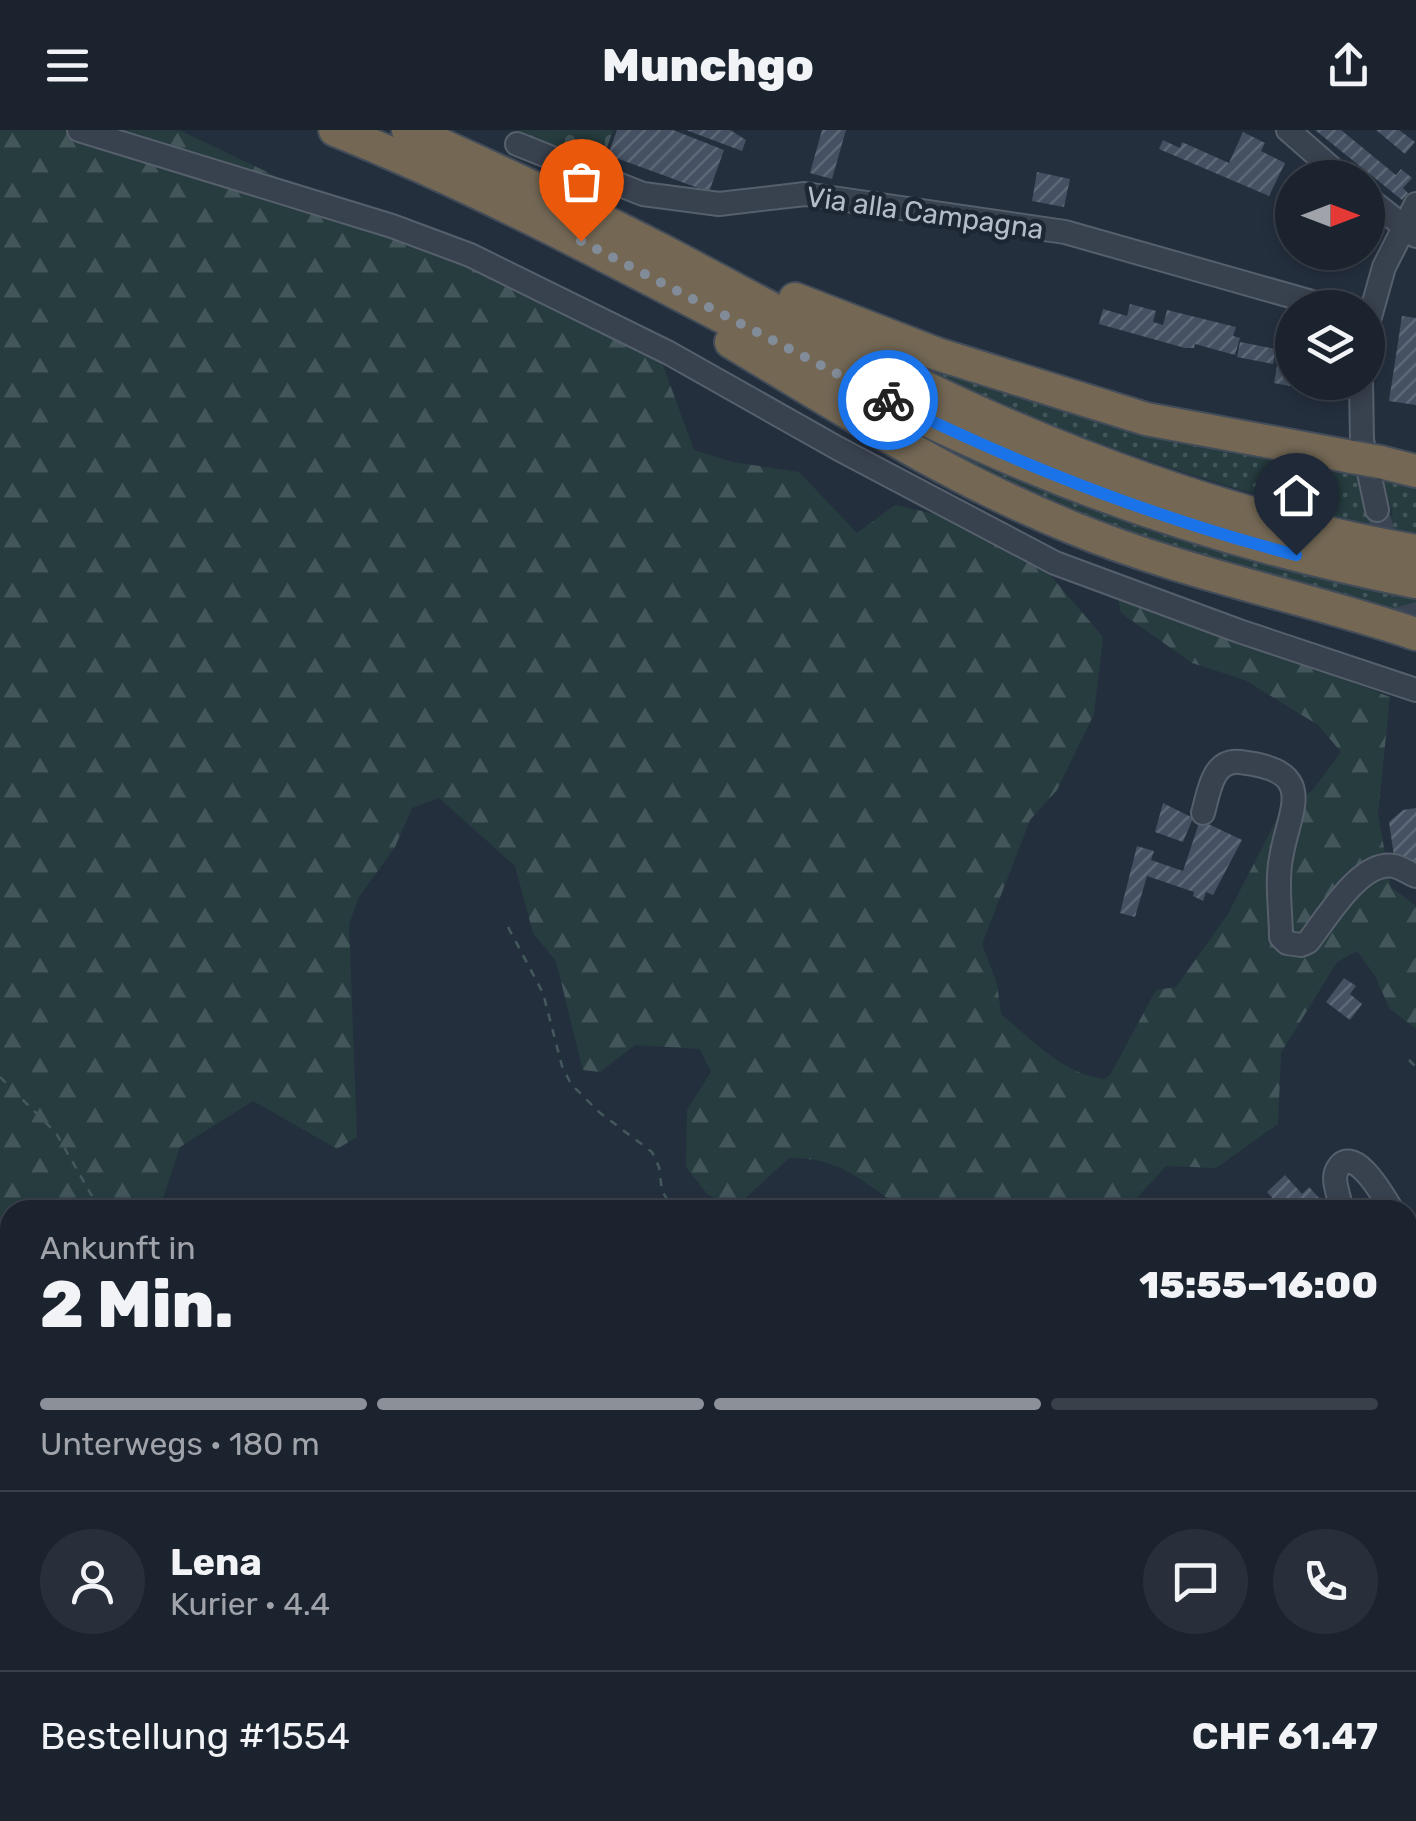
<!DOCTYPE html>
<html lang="de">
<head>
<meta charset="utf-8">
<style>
	:root { --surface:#1b232e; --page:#282f3a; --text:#f1f3f6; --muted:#a0a4aa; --line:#39404a; --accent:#8c9099 }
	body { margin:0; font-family:Rubik,sans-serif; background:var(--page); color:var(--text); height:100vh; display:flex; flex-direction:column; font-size:38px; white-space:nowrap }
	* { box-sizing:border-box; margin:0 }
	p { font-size:32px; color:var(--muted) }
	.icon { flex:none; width:55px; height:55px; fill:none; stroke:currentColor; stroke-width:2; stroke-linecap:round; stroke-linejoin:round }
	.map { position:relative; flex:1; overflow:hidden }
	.panel { position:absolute; left:0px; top:1070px; width:1418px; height:622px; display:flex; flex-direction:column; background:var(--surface); border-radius:30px 30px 0 0; box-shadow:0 5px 15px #0003,0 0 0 2px var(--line) }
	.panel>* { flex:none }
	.needle { width:65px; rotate:90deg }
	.tools { position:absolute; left:1275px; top:30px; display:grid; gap:20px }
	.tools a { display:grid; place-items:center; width:110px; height:110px; border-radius:50%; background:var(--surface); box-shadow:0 5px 15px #0003,0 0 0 2px var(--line); font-size:50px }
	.pin { position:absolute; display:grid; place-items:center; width:85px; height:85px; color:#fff; margin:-102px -42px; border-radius:50% 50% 50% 0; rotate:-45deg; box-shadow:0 0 10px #0007 }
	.pin .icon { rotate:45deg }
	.courier { position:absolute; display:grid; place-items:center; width:100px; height:100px; margin:-50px; border:8px solid #1a73e8; border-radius:50%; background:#fff; color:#222; box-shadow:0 2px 12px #0007 }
	.headline em { font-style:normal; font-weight:800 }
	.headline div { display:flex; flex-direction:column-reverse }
	.headline { display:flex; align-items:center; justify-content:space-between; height:170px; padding:0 40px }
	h1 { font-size:65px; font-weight:800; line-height:75px }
	.bar { display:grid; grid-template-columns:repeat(4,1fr); gap:15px 10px; align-content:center; height:120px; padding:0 40px }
	.bar i { height:12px; border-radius:8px; background:var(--line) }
	.bar .on { background:var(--accent) }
	.bar p { grid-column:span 4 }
	.line { display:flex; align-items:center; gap:25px; padding:0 40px; border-top:2px solid var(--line) }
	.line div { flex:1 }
	.round { display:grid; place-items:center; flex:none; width:105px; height:105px; border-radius:52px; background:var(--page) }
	header { display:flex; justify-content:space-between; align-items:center; height:130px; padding:0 40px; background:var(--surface); font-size:45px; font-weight:800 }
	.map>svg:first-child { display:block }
	.grass { fill:url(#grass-dots) }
	.forest { fill:url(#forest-firs) }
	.cemetery { fill:url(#cemetery-stones) }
	.building { fill:url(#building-hatch) }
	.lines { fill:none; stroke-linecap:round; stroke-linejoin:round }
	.minor-tunnel { stroke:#3a4453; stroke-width:22; stroke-dasharray:22 11; stroke-linecap:butt }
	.minor-casing { stroke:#565f6c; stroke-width:26 }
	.highway-casing { stroke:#434c59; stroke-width:36 }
	.path { stroke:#44595c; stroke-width:2.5; stroke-dasharray:8 8; stroke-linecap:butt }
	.minor { stroke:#38414e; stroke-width:22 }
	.highway { stroke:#746855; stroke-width:32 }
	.highway-bridge-casing { stroke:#434c59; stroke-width:36; stroke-linecap:butt }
	.highway-bridge { stroke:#746855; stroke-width:32 }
	.done { stroke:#828b98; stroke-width:10; stroke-dasharray:0 18 }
	.route { stroke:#1a73e8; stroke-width:12 }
	.labels { text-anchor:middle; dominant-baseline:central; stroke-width:9; stroke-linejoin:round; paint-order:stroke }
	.street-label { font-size:28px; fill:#b4bcc9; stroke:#1d2633 }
</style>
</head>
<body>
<header><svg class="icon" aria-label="menu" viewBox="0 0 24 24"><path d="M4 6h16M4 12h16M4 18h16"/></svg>Munchgo<svg class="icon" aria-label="share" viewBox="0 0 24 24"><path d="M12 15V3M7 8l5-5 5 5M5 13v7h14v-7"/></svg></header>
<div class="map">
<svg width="1416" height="1691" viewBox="0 0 1416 1691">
	<defs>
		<pattern id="grass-dots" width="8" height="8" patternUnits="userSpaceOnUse" patternTransform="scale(2.5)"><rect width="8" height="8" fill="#263c3f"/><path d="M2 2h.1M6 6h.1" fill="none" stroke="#435659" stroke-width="1.8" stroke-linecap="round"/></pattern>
		<pattern id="forest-firs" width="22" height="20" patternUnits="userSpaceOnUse" patternTransform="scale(2.5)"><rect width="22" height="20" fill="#263c3f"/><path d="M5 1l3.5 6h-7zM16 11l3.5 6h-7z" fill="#435659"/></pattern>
		<pattern id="cemetery-stones" width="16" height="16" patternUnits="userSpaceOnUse" patternTransform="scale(2.5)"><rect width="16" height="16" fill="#263c3f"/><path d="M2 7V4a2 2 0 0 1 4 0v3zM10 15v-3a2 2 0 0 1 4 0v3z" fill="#435659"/></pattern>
		<pattern id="building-hatch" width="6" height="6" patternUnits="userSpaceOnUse" patternTransform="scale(2.5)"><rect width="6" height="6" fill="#455162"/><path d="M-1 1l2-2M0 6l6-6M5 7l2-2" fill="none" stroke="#5d6877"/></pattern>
	</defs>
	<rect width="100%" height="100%" fill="#242f3e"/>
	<!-- grass -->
	<g class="grass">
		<path d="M900 227 1357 339 1370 381 1393 386 1382 344 1416 351V407C1238 363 1062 310 900 227Z"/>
		<path d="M933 313C992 338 1051 364 1111 386 1210 423 1313 448 1416 469V482L1401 479 1403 487H1393L1061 381Z"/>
	</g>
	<!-- forest -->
	<g class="forest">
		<path d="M0 0H179L661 230 694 320 733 332 799 342 857 403 895 375 944 386 1040 433 1103 507 1094 584 1057 660 1030 690 982 814 997 854 1001 884C1031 909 1064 944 1104 949L1110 945 1156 860 1176 857 1228 784 1283 677 1312 661 1341 622 1318 595 1245 550 1192 533 1121 483 1118 470 1126 466 1390 567 1378 684 1391 757 1416 776V899L1390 879 1374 844 1357 821 1337 832 1281 923 1278 994 1216 1038 1166 1036 1126 1080H896L895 1074C859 1047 835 1027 789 1028L736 1077 708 1065 686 1037 687 980 711 942 700 919 635 915 600 942 583 940 556 831 533 803 515 736 439 668 412 678 395 717 359 767 349 794 357 1007 337 1019 253 971 180 1017 159 1080H10V1212L0 1205Z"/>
		<polygon points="0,1497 10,1499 10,1682 935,1682 940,1691 0,1691"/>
	</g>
	<!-- cemetery -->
	<polygon class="cemetery" points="519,0 613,0 603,29 518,5"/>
	<!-- building -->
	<g class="building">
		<polygon points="617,0 673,0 724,20 709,62 608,25"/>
		<polygon points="686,0 730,0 746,10 742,21"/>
		<polygon points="822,0 846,0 832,49 810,43"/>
		<polygon points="1315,0 1341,0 1396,45 1401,39 1412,48 1403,58 1408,63 1402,70"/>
		<polygon points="1376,0 1399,0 1415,12 1405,24"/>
		<polygon points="1243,2 1265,13 1261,21 1285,33 1269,66 1159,19 1163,10 1180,18 1182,12 1229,33"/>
		<polygon points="1037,42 1070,49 1064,77 1032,71"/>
		<polygon points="1130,174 1156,181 1153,192 1163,195 1167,180 1236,197 1233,206 1240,208 1235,225 1195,214 1194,218 1185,218 1099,194 1103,179 1127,186"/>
		<polygon points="1402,186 1416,188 1416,275 1389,271"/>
		<polygon points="1240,212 1276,219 1273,234 1237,227"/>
		<polygon points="1280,220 1292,222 1290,256 1274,253"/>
		<polygon points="1163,673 1193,688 1183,712 1155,702"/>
		<polygon points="1416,678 1416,739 1394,726 1389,692 1403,680"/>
		<polygon points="1200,690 1242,710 1213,765 1206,762 1203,771 1193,766 1194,762 1147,746 1135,787 1120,783 1137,716 1154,721 1151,730 1183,741"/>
		<polygon points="1344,848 1356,856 1350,864 1362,874 1350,890 1326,872"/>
		<polygon points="1285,1045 1302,1064 1309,1057 1330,1080 1271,1080 1278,1074 1267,1062"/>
		<polygon points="1416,1249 1416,1326 1408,1306 1408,1252"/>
		<polygon points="0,1323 10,1327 10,1342 4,1341 2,1352"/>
		<polygon points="1408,1639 1416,1649 1416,1659 1408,1666"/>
		<polygon points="1323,1682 1336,1682 1344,1691 1313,1691"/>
	</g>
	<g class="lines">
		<!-- minor-tunnel -->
		<polyline class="minor-tunnel" points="1377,380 1416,510"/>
		<defs>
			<g id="minor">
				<polyline points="79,0 392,96 470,125 669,223 839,319 1055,433 1239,501 1416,560"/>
				<polyline points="1288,0 1343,48"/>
				<polyline points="517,14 643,64 719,74 805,64 1065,102 1333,178"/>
				<polyline points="1368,68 1416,106"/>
				<polyline points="1368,194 1384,137 1416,74"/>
				<polyline points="1361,252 1362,310 1377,380"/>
				<path d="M1203 683C1209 662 1212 629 1240 632 1320 641 1289 679 1281 728 1276 753 1281 782 1281 807L1287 813 1301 815 1308 812C1327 788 1360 730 1394 736 1402 738 1409 743 1416 746"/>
				<path d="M1341 1080C1341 1068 1331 1051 1337 1040 1353 1010 1385 1069 1392 1080"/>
				<polyline points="1408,1104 1416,1121"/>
				<polyline points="0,1367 10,1369"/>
				<polyline points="627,1682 649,1691"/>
				<polyline points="1075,1682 1080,1691"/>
				<polyline points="1241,1682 1243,1691"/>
				<polyline points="1366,1682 1374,1691"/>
				<polyline points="999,1684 1015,1691"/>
			</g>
			<g id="highway">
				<path d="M335 0C565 92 776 225 1003 325 1136 383 1274 424 1416 452"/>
				<path d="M408 0C495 39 582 79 667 123 783 184 898 249 1019 300 1146 354 1279 397 1416 421"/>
				<polyline points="795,169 937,224 1146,289 1352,327"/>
				<path d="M731 212C842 279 953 350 1073 398 1185 444 1302 466 1416 504"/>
				<polyline points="1380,332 1416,341"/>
			</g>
		</defs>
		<!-- minor casing -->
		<use href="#minor" class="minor-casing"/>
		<!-- highway casing -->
		<use href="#highway" class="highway-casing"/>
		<!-- path -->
		<g class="path">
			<polyline points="508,797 543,863 562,936 571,954 599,982 652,1022 659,1037 662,1061 674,1080"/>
			<polyline points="1409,930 1416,937"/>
			<polyline points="0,947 56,1003 100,1080"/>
			<polyline points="745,1682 762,1691"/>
		</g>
		<!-- minor -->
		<use href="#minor" class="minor"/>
		<!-- highway -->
		<use href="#highway" class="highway"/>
		<defs>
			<polyline id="highway-bridge" points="1352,327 1380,332"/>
		</defs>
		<!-- highway-bridge casing -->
		<use href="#highway-bridge" class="highway-bridge-casing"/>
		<!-- highway-bridge -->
		<use href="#highway-bridge" class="highway-bridge"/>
	</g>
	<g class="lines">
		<!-- done -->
		<polyline class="done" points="581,111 888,270"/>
		<!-- route -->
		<path class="route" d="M888 270C1019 335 1154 388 1296 425"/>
	</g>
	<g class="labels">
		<!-- street labels -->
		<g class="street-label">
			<text transform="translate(925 83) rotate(8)">Via alla Campagna</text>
		</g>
	</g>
</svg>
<div class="tools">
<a><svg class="needle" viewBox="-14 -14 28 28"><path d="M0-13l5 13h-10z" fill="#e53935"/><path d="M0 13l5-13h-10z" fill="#a0a4aa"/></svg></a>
<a><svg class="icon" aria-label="layers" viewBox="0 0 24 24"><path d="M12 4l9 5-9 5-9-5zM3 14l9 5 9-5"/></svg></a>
</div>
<div class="pin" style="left:581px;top:111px;background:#ea580c"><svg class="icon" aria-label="bag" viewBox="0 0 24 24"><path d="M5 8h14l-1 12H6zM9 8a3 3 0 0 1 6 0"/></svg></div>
<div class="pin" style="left:1296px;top:425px;background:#1f2937"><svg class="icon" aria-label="home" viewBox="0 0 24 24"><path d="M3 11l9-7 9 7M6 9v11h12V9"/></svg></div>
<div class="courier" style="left:888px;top:270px"><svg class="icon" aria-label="bike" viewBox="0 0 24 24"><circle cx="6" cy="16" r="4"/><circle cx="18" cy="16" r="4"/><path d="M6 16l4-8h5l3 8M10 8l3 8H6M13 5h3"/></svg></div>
<section class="panel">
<div class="headline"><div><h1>2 Min.</h1><p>Ankunft in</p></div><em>15:55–16:00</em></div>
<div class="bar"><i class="on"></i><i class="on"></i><i class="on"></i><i></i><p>Unterwegs · 180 m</p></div>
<div class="line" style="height:180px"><a class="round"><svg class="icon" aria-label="person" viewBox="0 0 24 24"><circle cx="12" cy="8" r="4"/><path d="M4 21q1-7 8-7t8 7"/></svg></a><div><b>Lena</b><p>Kurier · 4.4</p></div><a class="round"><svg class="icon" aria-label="chat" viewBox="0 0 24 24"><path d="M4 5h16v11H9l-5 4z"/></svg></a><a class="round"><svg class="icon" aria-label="phone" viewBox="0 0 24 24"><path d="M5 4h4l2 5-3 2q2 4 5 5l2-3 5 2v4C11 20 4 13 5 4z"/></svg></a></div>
<div class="line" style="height:130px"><div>Bestellung #1554</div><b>CHF 61.47</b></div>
</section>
</div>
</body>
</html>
